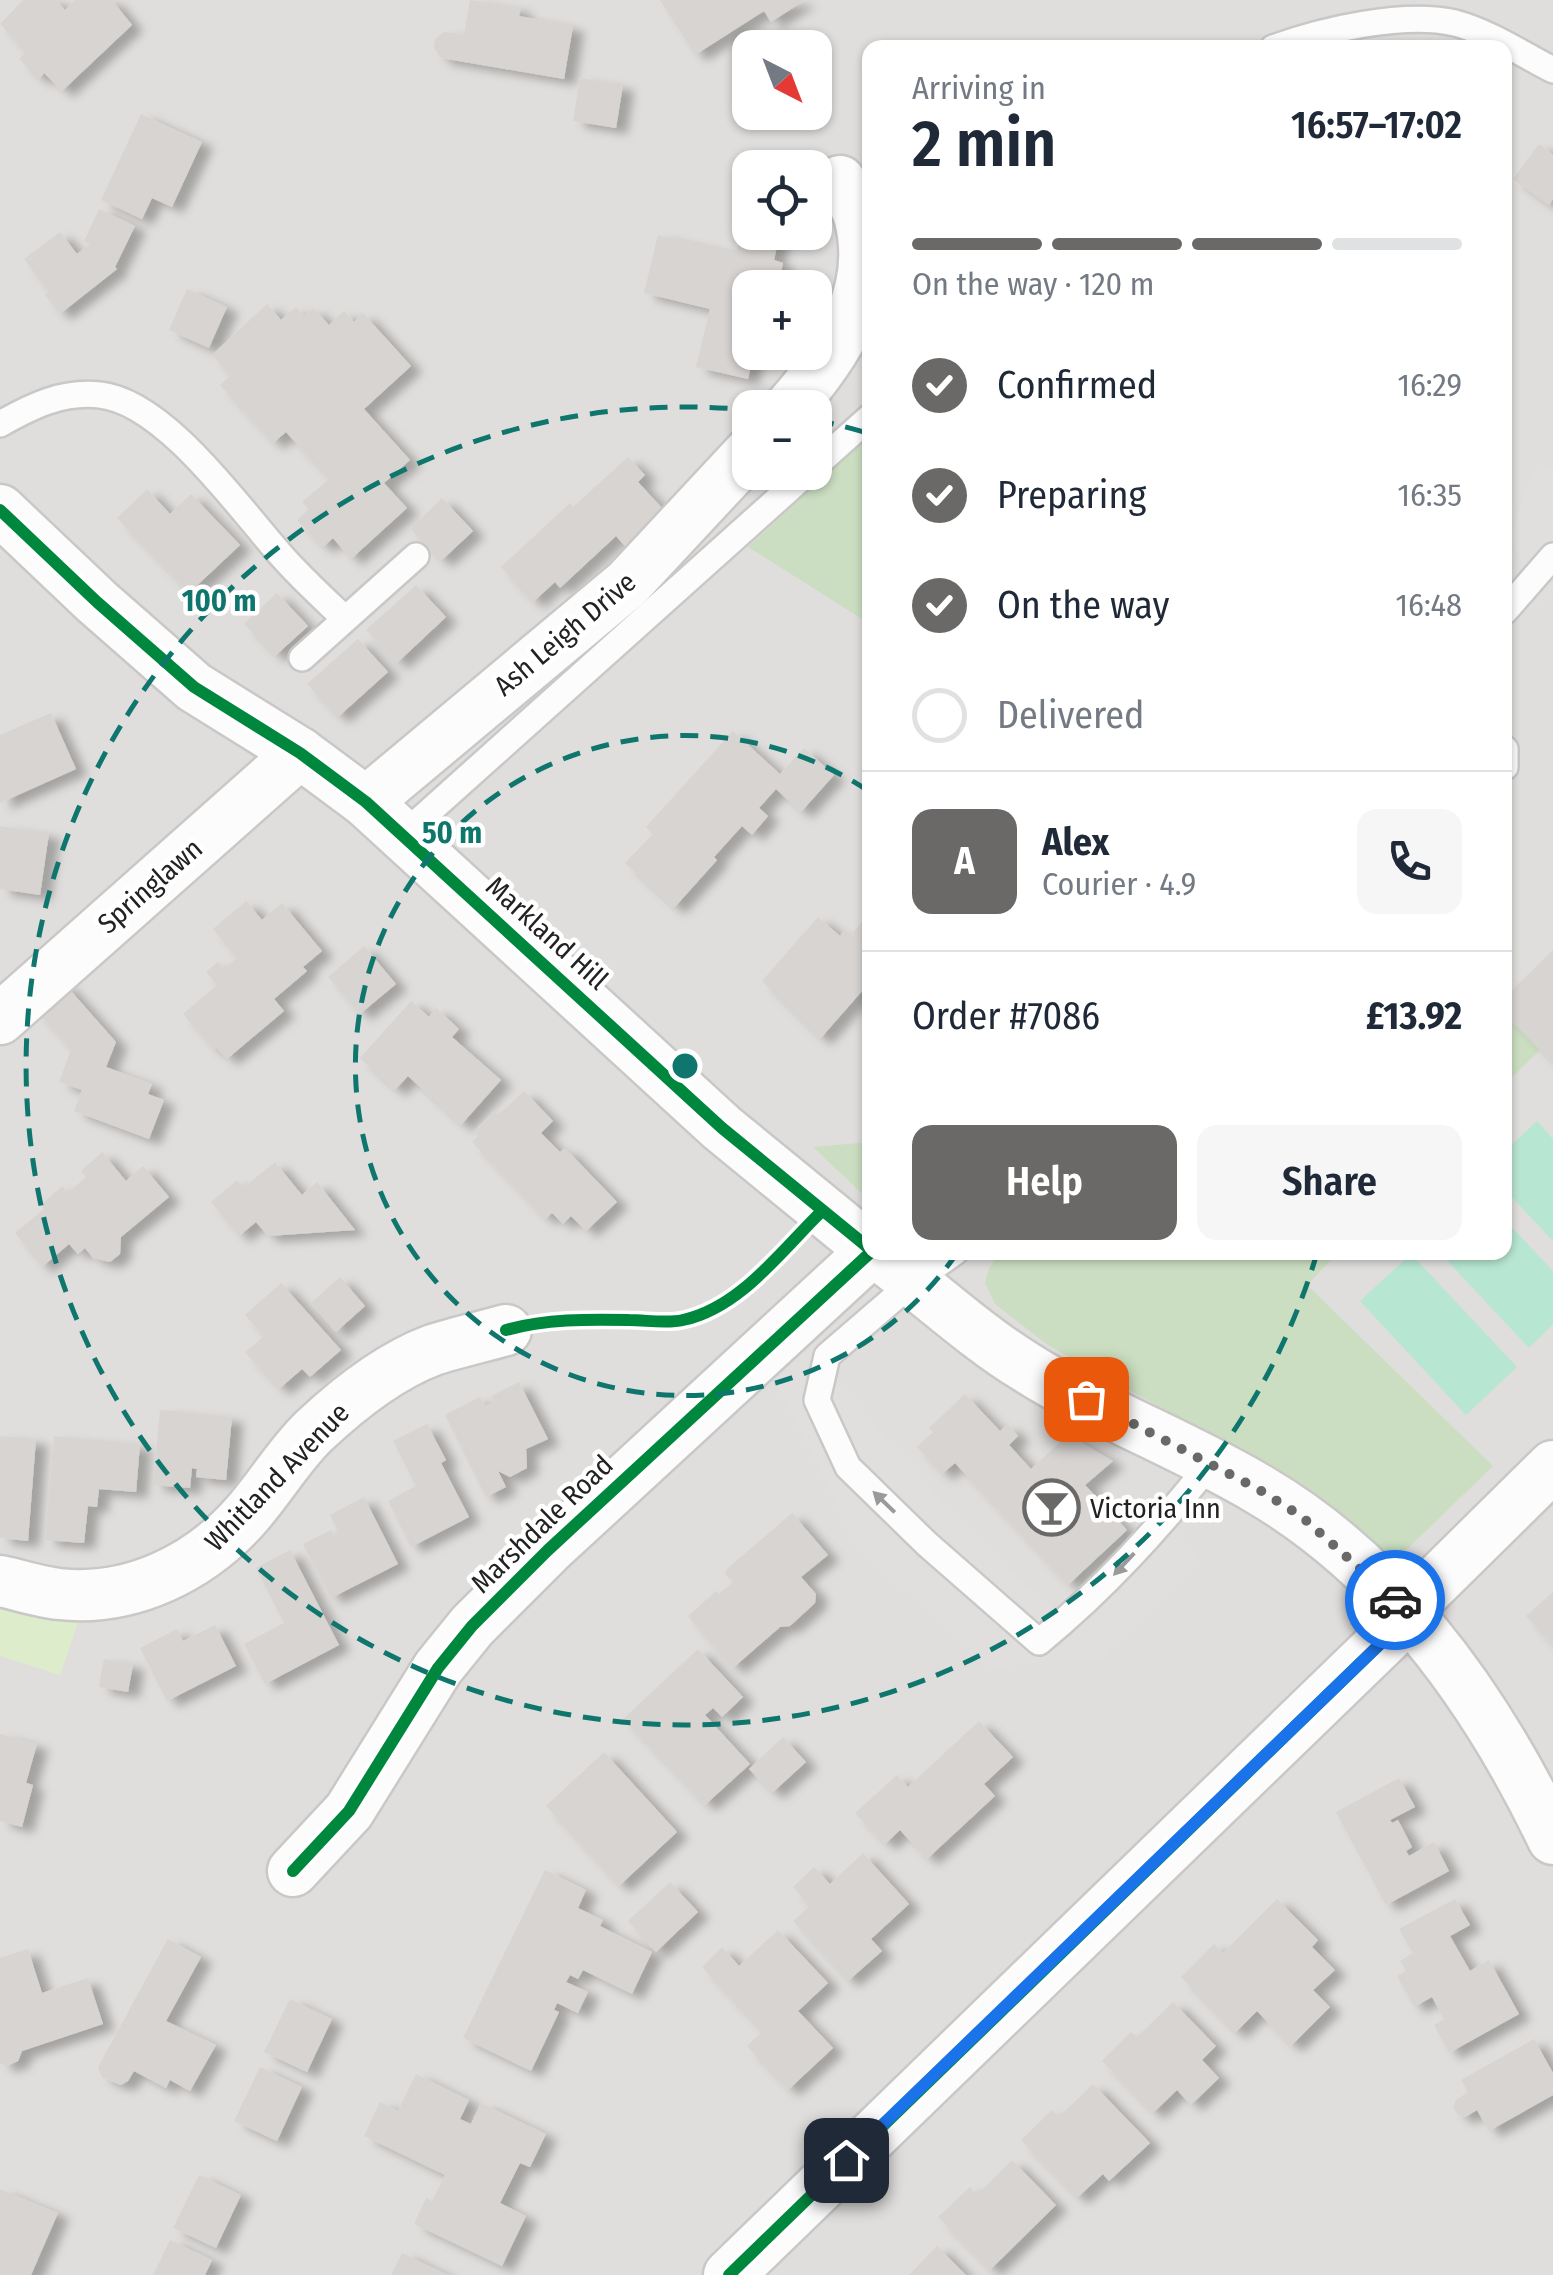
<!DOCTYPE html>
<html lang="en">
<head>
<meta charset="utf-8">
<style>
	:root { --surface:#fff; --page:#f6f6f7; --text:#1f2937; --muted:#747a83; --line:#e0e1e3; --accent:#6a6968 }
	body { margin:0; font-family:"Fira Sans Condensed",sans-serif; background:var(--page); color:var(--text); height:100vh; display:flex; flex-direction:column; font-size:38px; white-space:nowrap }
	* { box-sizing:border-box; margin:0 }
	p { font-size:32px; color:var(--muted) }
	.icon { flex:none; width:55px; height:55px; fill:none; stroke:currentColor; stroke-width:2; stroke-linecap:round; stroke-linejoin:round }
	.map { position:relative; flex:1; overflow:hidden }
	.side { position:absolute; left:862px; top:40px; width:650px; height:1220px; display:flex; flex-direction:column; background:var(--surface); border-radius:20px; box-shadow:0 2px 8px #0004 }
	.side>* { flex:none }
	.needle { width:65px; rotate:138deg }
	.tools { position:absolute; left:732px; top:30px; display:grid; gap:20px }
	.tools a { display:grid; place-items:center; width:100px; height:100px; border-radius:20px; background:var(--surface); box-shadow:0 2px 8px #0004; font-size:50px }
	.pin { position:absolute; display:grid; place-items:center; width:85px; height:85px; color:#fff; margin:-42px; border-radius:20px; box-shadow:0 5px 15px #0006 }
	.courier { position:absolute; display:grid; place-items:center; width:100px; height:100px; margin:-50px; border:8px solid #1a73e8; border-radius:50%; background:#fff; color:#222; box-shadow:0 2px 12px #0007 }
	.overview em { font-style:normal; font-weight:600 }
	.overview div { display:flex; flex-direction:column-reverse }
	.overview { display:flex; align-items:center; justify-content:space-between; height:170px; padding:0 50px }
	h1 { font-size:65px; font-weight:600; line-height:75px }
	.bar { display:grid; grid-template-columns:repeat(4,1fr); gap:15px 10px; align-content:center; height:120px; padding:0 50px }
	.bar i { height:12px; border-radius:8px; background:var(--line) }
	.bar .active { background:var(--accent) }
	.bar p { grid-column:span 4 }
	.line { display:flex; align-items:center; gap:25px; padding:0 50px; border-top:2px solid var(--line) }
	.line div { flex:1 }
	.round { display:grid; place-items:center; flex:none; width:105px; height:105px; border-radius:20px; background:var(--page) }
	ol { padding:0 50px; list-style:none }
	li { display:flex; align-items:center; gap:30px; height:110px }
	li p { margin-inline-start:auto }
	li .icon { padding:10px; border-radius:50%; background:var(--accent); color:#fff; stroke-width:4 }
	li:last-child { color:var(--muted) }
	li i { width:55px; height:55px; border:5px solid var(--line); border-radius:50% }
	.primary-button { display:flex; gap:20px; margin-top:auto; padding:20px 50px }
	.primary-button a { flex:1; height:115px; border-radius:20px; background:var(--accent); color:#fff; font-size:40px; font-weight:600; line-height:115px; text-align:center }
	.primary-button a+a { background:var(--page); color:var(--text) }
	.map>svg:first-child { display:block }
	.residential { fill:#dfdedc; fill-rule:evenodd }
	.grass { fill:#ddeccb }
	.forest { fill:#cbdec1 }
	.pitch { fill:#b7e6d2 }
	.parking { fill:#e0dfde }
	.building { fill:#d7d4d2; filter:url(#shadow) }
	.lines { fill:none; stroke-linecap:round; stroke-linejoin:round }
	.service-casing { stroke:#c9c8c7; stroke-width:30 }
	.minor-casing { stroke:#c9c8c7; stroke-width:55 }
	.service { stroke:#fdfcfc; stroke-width:25 }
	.minor { stroke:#fdfcfc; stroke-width:50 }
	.cycleway-casing { stroke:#fff; stroke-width:19 }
	.cycleway { stroke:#00873e; stroke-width:12 }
	.oneway { fill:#9a9a9a }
	.done { stroke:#6a6968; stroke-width:10; stroke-dasharray:0 18 }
	.route { stroke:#1a73e8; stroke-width:12 }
	.ring { fill:none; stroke:#0f766e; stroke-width:5; stroke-dasharray:18 12 }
	.labels { text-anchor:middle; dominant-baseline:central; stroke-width:9; stroke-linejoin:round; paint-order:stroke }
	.street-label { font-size:28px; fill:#222; stroke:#fff }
	.poi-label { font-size:28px; fill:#222; stroke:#fff; text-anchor:start }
	.centre { fill:#0f766e; stroke:#fff; stroke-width:5 }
	.ring-label { font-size:30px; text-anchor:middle; font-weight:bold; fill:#0f766e; stroke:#fff; stroke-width:9; stroke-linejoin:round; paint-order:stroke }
</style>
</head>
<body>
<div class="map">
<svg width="1553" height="2275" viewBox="0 0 1553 2275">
	<defs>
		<filter id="shadow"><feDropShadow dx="11" dy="6" stdDeviation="5" flood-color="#0004"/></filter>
	</defs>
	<rect width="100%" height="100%" fill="#f0eeeb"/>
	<!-- residential -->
	<path class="residential" d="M0 0H1553V2275H0ZM750 48H815V112H750ZM870 48H1505V1252H870ZM750 168H815V232H750ZM750 288H815V352H750ZM750 408H815V472H750Z"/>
	<!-- grass -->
	<polygon class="grass" points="0,1595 82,1611 60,1675 0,1656"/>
	<!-- forest -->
	<g class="forest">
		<polygon points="870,435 870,624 748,547"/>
		<polygon points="1505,1014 1540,1050 1505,1084"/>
		<polygon points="870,1142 870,1201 813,1147"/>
		<polygon points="1000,1253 1338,1253 1307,1285 1493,1466 1403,1553 1384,1553 1318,1498 1267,1466 1049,1346 995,1304 985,1283 989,1268"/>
	</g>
	<!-- pitch -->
	<g class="pitch">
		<polygon points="1537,1121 1553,1139 1553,1241 1505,1190 1505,1151"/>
		<polygon points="1505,1220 1553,1271 1553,1324 1529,1348 1440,1253 1505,1252"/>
		<polygon points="1411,1254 1517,1367 1466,1415 1360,1301"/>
	</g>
	<!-- parking -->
	<g class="parking">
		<polygon points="1539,462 1553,469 1553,590 1515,620 1505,647 1505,588 1524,565 1512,540 1518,511"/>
		<polygon points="816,1341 837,1383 975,1540 1053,1608 1160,1511 1199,1559 1100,1660 1064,1659 990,1668 855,1542 775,1381"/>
	</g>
	<!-- building -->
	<g class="building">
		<polygon points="23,0 56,0 65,10 75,0 112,0 132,25 62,91 44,73 39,79 19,59 26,52 0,24"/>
		<polygon points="470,0 521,8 519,16 573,26 564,79 441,58 434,48 435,39 444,32 464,35"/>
		<polygon points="660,0 805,0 771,22 764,11 695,55"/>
		<polygon points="580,78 623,85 616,128 573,121"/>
		<polygon points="141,114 202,142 172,207 152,198 142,219 101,200"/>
		<polygon points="1539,144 1553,155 1553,199 1549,205 1513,179"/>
		<polygon points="99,209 135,226 115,267 117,269 60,314 45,295 49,292 24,259 60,232 77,254 90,244 84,241"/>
		<polygon points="746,213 750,214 750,232 780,232 774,260 783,263 778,288 750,288 750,352 754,352 748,379 696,367 710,309 644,293 658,235 736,253"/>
		<polygon points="187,289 227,307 209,348 169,330"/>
		<polygon points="267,304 281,320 296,307 304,316 313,308 329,325 344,311 354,322 363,313 411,366 364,409 410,460 384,483 407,508 351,559 333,538 323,547 297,520 309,509 302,502 329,479 286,432 273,443 220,385 231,375 212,355"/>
		<polygon points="628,457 645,475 638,482 675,522 636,558 616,536 560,588 555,582 533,602 501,567 570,503 573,507"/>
		<polygon points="147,489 170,514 191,494 240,545 189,593 117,518"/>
		<polygon points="442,498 473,531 441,561 410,529"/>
		<polygon points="416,585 446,617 397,663 366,630"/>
		<polygon points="277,593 308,626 275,656 244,624"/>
		<polygon points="358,639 388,672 338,717 307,684"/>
		<polygon points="51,713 76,769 0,803 0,735"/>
		<polygon points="733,731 780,774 804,748 834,775 801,812 776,789 759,808 768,816 752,835 742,826 714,857 717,860 674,908 625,863 653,834 646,827"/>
		<polygon points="0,826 49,833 40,895 0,889"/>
		<polygon points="246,901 262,920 282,903 322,951 303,967 307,971 274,999 284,1011 227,1059 217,1048 214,1050 183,1014 217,985 206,972 218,962 224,969 237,958 213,929"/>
		<polygon points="870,913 870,982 820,1039 762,981 818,917 840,936 845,929 851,935"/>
		<polygon points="364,946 396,984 360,1014 328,977"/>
		<polygon points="1553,950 1553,1063 1505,1014 1505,997"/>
		<polygon points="63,982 116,1042 106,1067 152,1084 148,1094 164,1100 149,1139 74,1111 82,1090 59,1082 71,1050 34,1008"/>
		<polygon points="411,1001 429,1017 436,1008 459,1029 452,1037 501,1080 461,1125 408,1076 395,1090 360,1058"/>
		<polygon points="524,1091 553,1121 541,1133 560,1152 565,1148 617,1202 586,1231 571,1216 563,1224 552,1213 545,1219 472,1142 478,1136 473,1132 494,1111 498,1115"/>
		<polygon points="102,1152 126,1181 143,1166 169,1197 121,1237 120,1254 110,1262 93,1258 85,1248 78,1254 69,1244 42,1267 15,1233 44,1209 41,1205 62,1186 68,1193 86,1177 81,1171"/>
		<polygon points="275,1162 302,1195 317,1182 355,1230 268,1236 256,1222 239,1236 211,1202 237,1180 243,1188"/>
		<polygon points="340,1277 365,1306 336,1332 311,1303"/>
		<polygon points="281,1283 341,1350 310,1377 302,1369 279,1389 245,1352 264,1336 245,1315"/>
		<polygon points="519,1382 548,1439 526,1449 527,1468 510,1477 498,1471 506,1487 486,1497 445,1415 480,1397 485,1406 494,1402 491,1396"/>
		<polygon points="965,1394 1000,1431 1007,1424 1018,1436 1009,1445 1031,1469 1068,1435 1113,1461 1085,1485 1127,1530 1068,1585 955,1463 942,1474 917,1447 933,1432 929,1428"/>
		<polygon points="160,1410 232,1417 226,1480 196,1477 197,1469 192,1468 190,1488 153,1485"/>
		<polygon points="427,1424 446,1460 441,1463 469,1517 411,1547 388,1501 416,1486 393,1441"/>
		<polygon points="0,1436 36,1439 28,1541 0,1538"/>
		<polygon points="54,1436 140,1444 136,1492 99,1489 97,1507 88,1506 84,1543 45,1540"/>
		<polygon points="364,1497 398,1564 331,1598 303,1544 331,1530 334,1536 339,1533 330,1515"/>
		<polygon points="792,1513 828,1555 801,1577 816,1594 815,1603 790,1626 780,1627 733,1668 688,1616 716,1591 719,1594 733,1582 725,1574 728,1568"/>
		<polygon points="290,1550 339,1645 265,1684 244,1644 284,1623 256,1568"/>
		<polygon points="1553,1592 1553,1646 1526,1616"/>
		<polygon points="215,1625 236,1666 167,1701 140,1648 177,1629 183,1641"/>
		<polygon points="698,1649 743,1697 722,1717 713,1708 705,1715 750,1764 705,1805 623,1719"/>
		<polygon points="104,1659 133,1664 128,1692 99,1687"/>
		<polygon points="979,1721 1013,1757 984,1784 995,1796 927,1859 900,1830 885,1844 855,1813 897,1775 908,1787"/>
		<polygon points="0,1734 37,1744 26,1783 33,1785 22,1827 0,1821"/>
		<polygon points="783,1737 806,1762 772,1793 749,1769"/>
		<polygon points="604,1752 677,1832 619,1886 546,1806"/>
		<polygon points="1399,1778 1415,1807 1390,1820 1392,1823 1398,1820 1412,1847 1406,1851 1409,1856 1434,1842 1449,1871 1386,1905 1336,1812"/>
		<polygon points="863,1853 909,1904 871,1939 882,1951 848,1981 793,1921 810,1906 793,1887 814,1867 830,1884"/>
		<polygon points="545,1870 586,1890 578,1908 603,1920 600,1926 652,1952 632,1994 583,1970 578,1979 570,1975 566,1982 588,1992 578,2013 557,2003 554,2010 559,2012 531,2071 463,2038"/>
		<polygon points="670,1882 698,1912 656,1952 628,1921"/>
		<polygon points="1277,1899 1318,1940 1312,1947 1335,1970 1313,1990 1330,2007 1291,2046 1257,2011 1235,2033 1181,1977 1214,1944 1223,1953"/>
		<polygon points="1455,1899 1470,1925 1450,1936 1470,1971 1489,1960 1519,2014 1449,2053 1434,2025 1444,2019 1432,1997 1414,2007 1397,1976 1406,1971 1400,1961 1413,1953 1399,1929"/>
		<polygon points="778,1930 828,1983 798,2011 833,2048 788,2090 747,2046 762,2032 702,1967 722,1947 739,1966"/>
		<polygon points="168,1939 201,1957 166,2021 216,2045 190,2091 170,2080 166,2088 134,2071 128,2081 121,2085 102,2077 98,2067"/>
		<polygon points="28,1949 42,1993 88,1978 103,2024 22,2051 18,2061 6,2066 0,2063 0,1958"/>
		<polygon points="290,1999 332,2019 307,2072 264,2052"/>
		<polygon points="1173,2002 1216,2046 1202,2060 1219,2078 1191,2105 1177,2090 1153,2113 1102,2061 1131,2032 1137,2037"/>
		<polygon points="1534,2039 1553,2073 1553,2095 1489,2131 1477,2110 1465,2117 1458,2115 1453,2107 1456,2100 1468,2092 1461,2080"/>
		<polygon points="260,2067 302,2087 277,2141 234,2121"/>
		<polygon points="416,2074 469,2100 460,2119 471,2124 481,2103 546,2134 530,2167 520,2163 500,2203 526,2216 502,2266 414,2224 426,2198 432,2201 445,2175 364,2136 380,2102 398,2111"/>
		<polygon points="1093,2084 1150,2143 1109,2181 1103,2174 1077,2198 1021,2140 1052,2110 1059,2117"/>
		<polygon points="1012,2160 1056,2205 990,2270 938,2217 970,2187 977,2195"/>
		<polygon points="199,2175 241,2195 216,2248 173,2228"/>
		<polygon points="0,2189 58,2213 31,2275 0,2275"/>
		<polygon points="170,2240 212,2260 205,2275 153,2275"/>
		<polygon points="937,2246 966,2275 909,2275"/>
		<polygon points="402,2253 448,2275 391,2275"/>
	</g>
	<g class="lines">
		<defs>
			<g id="service">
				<path d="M1273 48C1322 30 1404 11 1455 23 1489 32 1522 54 1553 70"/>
				<path d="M0 424C32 406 62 391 100 395 165 402 239 508 280 554 300 577 323 598 345 619"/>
				<polyline points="815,466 870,417"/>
				<polyline points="1505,611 1553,556"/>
				<polyline points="302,658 416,556"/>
				<polyline points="1505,749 1505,767"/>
				<polyline points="403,835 808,472"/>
				<path d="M955 1252 914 1281 827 1356 817 1400 848 1467 927 1544 1039 1642C1104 1589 1158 1529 1210 1464"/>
			</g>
			<g id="minor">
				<path d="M789 408C836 355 880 290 859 216 856 204 846 192 840 181"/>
				<polyline points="0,510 97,602 194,687 300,753 366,802 722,1128 870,1249"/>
				<polyline points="366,802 627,584 750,452"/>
				<polyline points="0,1019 300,753"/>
				<path d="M875 1252C924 1288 975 1336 1026 1367 1100 1414 1185 1445 1260 1490 1394 1569 1487 1701 1553 1839"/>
				<path d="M0 1581C19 1585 40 1592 59 1594 132 1602 201 1567 247 1514 270 1488 289 1455 314 1431 347 1400 390 1366 433 1350 457 1342 482 1337 506 1330"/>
				<polyline points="1406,1611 1553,1466"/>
				<polyline points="293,1871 349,1811 438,1668 472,1626 548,1550 871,1252"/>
				<polyline points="729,2275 1410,1615"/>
			</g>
		</defs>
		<!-- service casing -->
		<use href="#service" class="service-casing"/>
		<!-- minor casing -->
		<use href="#minor" class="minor-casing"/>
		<!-- service -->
		<use href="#service" class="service"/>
		<!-- minor -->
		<use href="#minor" class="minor"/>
		<defs>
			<g id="cycleway">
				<polyline points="0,510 97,602 194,687 300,753 366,802 722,1128 870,1249"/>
				<path d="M506 1330C545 1319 588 1319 629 1320 646 1320 667 1324 683 1320 740 1308 782 1250 821 1212"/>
				<polyline points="293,1871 349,1811 438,1668 472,1626 548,1550 871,1252"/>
				<polyline points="729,2275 1410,1615"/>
			</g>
		</defs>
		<!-- cycleway casing -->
		<use href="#cycleway" class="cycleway-casing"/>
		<!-- cycleway -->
		<use href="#cycleway" class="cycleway"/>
	</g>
	<!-- one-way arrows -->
	<defs><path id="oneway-solid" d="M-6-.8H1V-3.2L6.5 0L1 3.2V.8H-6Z" transform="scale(2.5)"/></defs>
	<g class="oneway">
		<use href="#oneway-solid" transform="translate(884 1502) rotate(-136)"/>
		<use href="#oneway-solid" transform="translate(1124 1564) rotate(133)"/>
	</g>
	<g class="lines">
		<!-- done -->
		<polyline class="done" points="1086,1399 1258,1489 1301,1516 1395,1600"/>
		<!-- route -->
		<polyline class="route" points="846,2160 1410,1615 1395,1600"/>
	</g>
	<!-- distance rings -->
	<g class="ring">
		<path d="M957 1253A330 330 0 1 1 870 792"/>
		<path d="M1317 1253A659 659 0 1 1 748 410M816 420A659 659 0 0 1 867 433"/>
	</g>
	<!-- icons -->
	<defs>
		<symbol id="bar-ring" viewBox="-11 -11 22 22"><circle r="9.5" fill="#fff" stroke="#6a6968" stroke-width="1.5"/><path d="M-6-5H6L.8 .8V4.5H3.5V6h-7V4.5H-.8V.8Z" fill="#6a6968"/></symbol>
	</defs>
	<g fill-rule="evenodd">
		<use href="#bar-ring" x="1020" y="1476" width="63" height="63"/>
	</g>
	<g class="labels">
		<!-- street labels -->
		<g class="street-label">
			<text transform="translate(565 634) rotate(-40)">Ash Leigh Drive</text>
			<text transform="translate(150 886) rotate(-41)">Springlawn</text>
			<text transform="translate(547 933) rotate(42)">Markland Hill</text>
			<text transform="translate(277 1477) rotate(-46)">Whitland Avenue</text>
			<text transform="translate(542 1524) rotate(-44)">Marshdale Road</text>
		</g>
		<!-- poi labels -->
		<g class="poi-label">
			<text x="1090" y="1508">Victoria Inn</text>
		</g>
	</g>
	<circle cx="685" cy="1066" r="15" class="centre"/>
	<g class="ring-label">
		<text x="219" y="611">100 m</text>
		<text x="452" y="843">50 m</text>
	</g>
</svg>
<div class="tools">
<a><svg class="needle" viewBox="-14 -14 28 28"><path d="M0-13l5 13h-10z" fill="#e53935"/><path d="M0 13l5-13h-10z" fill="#747a83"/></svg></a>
<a><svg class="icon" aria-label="locate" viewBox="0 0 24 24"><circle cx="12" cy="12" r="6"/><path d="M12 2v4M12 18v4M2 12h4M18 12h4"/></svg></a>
<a>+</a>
<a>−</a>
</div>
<div class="pin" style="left:1086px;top:1399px;background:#ea580c"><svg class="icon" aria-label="bag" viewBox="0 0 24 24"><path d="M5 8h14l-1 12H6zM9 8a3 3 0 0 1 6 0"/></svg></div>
<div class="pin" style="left:846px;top:2160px;background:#1f2937"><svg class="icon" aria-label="home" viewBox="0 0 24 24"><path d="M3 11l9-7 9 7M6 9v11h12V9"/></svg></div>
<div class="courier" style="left:1395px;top:1600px"><svg class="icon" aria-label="car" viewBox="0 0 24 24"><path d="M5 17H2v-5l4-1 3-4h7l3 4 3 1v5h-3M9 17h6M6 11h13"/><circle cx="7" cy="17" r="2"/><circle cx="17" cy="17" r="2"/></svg></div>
<section class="side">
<div class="overview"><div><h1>2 min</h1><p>Arriving in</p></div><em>16:57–17:02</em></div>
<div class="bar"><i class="active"></i><i class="active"></i><i class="active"></i><i></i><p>On the way · 120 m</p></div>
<ol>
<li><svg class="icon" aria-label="check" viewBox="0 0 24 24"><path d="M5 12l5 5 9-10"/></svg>Confirmed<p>16:29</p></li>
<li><svg class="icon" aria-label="check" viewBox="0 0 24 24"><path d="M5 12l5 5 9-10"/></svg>Preparing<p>16:35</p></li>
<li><svg class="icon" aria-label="check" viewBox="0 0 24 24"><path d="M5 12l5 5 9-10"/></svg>On the way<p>16:48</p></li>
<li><i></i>Delivered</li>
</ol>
<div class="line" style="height:180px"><b class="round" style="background:var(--accent);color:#fff">A</b><div><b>Alex</b><p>Courier · 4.9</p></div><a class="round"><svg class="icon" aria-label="phone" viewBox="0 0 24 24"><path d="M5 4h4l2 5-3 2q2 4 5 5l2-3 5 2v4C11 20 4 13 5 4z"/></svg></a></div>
<div class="line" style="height:130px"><div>Order #7086</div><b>£13.92</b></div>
<div class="primary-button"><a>Help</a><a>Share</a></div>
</section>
</div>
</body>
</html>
